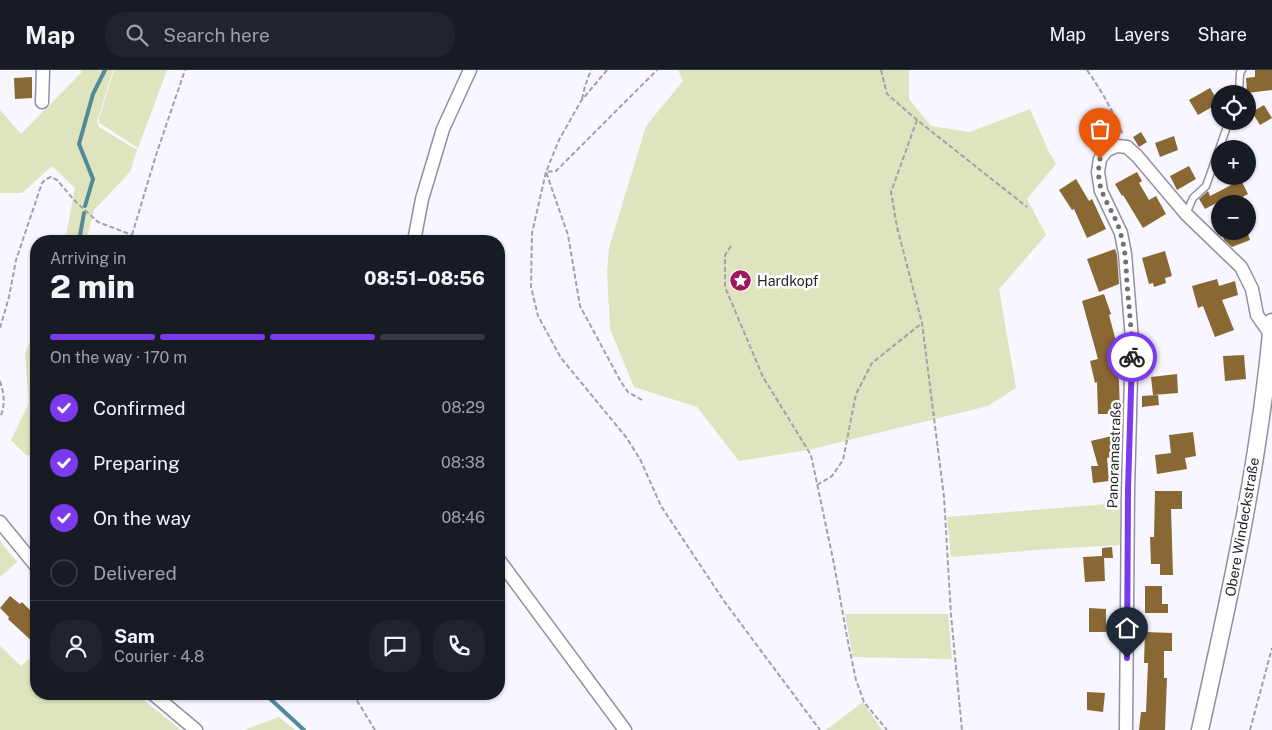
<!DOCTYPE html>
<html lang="en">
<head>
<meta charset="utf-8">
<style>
	:root { --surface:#171b24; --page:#20242c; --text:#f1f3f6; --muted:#9ea1a6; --line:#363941; --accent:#7c3aed }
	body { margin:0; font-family:"Public Sans",sans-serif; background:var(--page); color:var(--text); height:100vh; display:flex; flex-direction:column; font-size:19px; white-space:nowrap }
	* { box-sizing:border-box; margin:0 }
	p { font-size:16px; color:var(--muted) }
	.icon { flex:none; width:28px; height:28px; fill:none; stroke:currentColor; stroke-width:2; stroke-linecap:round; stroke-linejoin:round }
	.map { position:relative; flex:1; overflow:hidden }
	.drawer { position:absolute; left:30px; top:165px; width:475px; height:465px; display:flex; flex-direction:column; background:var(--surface); border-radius:20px; box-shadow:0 1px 4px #0004 }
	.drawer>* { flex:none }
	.fabs { position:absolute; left:1211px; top:15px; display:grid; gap:10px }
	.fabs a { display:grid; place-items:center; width:45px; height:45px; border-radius:50%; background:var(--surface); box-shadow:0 1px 4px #0004; font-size:25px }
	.pin { position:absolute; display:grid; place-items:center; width:42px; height:42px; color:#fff; margin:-51px -21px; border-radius:50% 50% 50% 0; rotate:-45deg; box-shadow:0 0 5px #0007 }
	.pin .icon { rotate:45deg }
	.courier { position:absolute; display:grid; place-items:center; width:50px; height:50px; margin:-25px; border:4px solid #7c3aed; border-radius:50%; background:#fff; color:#222; box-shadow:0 1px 6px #0007 }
	.head em { font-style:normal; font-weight:800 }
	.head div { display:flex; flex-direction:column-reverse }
	.head { display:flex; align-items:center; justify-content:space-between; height:85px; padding:0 20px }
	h1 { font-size:32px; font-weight:800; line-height:38px }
	.bar { display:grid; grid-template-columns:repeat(4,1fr); gap:8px 5px; align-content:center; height:60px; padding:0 20px }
	.bar i { height:6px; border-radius:4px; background:var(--line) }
	.bar .current { background:var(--accent) }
	.bar p { grid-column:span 4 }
	.line { display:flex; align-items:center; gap:12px; padding:0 20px; border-top:1px solid var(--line) }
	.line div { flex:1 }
	.round { display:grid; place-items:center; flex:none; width:52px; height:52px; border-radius:20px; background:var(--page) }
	ol { padding:0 20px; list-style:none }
	li { display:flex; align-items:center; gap:15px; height:55px }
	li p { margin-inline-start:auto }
	li .icon { padding:5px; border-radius:50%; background:var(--accent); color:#fff; stroke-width:4 }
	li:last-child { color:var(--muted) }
	li i { width:28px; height:28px; border:2px solid var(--line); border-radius:50% }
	header { display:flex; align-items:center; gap:30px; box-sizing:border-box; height:70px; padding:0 25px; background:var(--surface); border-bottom:1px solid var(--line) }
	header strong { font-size:24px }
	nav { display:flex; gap:28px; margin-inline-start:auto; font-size:18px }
	.search { width:350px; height:45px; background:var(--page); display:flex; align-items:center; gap:12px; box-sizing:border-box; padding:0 18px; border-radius:20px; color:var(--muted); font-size:19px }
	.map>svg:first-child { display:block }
	.green { fill:#dfe4be }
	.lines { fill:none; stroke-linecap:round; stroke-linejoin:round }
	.stream { stroke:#54899a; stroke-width:4 }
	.building { fill:#8a6834 }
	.service-casing { stroke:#938fa1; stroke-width:9 }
	.minor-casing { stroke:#938fa1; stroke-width:15 }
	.tertiary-casing { stroke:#938fa1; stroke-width:19 }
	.path { stroke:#a2a0a8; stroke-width:2; stroke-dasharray:5 2.5; stroke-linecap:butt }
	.service { stroke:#fff; stroke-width:6 }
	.minor { stroke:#fff; stroke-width:12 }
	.tertiary { stroke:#fff; stroke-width:16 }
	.done { stroke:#706e76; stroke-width:5; stroke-dasharray:0 9 }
	.route { stroke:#7c3aed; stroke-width:6 }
	.labels { text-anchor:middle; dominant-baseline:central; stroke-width:5; stroke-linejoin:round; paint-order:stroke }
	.poi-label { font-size:14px; fill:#26242c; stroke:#fff; text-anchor:start }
	.street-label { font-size:14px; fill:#26242c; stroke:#fff }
</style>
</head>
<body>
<header>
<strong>Map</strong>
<div class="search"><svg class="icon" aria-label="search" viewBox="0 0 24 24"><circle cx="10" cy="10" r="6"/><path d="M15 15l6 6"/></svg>Search here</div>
<nav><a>Map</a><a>Layers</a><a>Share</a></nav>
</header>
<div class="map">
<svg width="1272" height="660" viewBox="0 0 1272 660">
	<rect width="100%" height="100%" fill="#f8f6ff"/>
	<!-- green -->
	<g class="green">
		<polygon points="81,0 113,0 97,52 99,57 137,80 130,102 94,140 86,171 65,171 75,118 52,96 22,123 0,123 0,40 21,64 81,3"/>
		<polygon points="114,0 167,0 138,78 98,52"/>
		<polygon points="678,0 909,0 909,29 931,56 970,62 1030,39 1049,82 1056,94 1027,129 1046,165 999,219 1016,318 988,336 808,380 739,391 697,337 634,317 610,259 607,202 609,178 646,56 683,11"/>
		<polygon points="36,257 36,386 26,385 11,370 29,333 25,284"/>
		<polygon points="1120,433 1120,475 1048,479 951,487 947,447"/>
		<polygon points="0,471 17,492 0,507"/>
		<polygon points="845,544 948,544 952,589 853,587"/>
		<polygon points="0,576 21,596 36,583 36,624 136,624 181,660 0,660"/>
		<polygon points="863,632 882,660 826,660"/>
		<polygon points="279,647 295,660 244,660"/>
	</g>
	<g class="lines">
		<!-- stream -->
		<g class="stream">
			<polyline points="85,136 93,109 79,74 93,24 105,0"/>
			<polyline points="79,171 84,143"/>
			<polyline points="265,624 304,660"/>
		</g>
	</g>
	<!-- building -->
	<g class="building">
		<polygon points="1255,0 1272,0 1272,20 1247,23 1246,8 1255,7"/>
		<polygon points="32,7 32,28 15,29 14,8"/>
		<polygon points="1210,18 1219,33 1198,45 1189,30"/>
		<polygon points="1264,35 1272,48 1260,55 1252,42"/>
		<polygon points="1141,62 1147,72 1139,77 1133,67"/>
		<polygon points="1174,66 1178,80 1160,87 1155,73"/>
		<polygon points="1189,96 1196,109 1177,120 1170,106"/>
		<polygon points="1137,102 1142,111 1139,113 1149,130 1156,126 1166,144 1143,158 1123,125 1122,126 1115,114"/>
		<polygon points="1076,109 1089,131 1092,129 1106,159 1087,168 1074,139 1072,140 1059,120"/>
		<polygon points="1241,110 1248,124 1230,134 1226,128 1205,139 1199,129 1208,121 1210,126"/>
		<polygon points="1222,161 1247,161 1250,170 1232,177 1224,170"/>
		<polygon points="1115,179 1117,185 1119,214 1099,222 1087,189"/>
		<polygon points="1165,181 1172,206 1165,208 1166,213 1154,217 1153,213 1149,214 1142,188"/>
		<polygon points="1217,209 1219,216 1235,211 1238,225 1222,230 1234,260 1215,267 1203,236 1198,238 1192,216"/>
		<polygon points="1104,224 1111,244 1109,245 1117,275 1111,276 1119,311 1120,344 1098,344 1097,312 1095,313 1090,291 1098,289 1082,231"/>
		<polygon points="1244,285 1246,309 1225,311 1223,286"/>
		<polygon points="1177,304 1178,323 1153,325 1151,307"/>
		<polygon points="1158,325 1159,335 1142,337 1142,326"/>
		<polygon points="1193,362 1196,386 1185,388 1187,399 1157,404 1155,385 1171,383 1169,365"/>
		<polygon points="1112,366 1117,386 1107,388 1109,411 1093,413 1091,396 1098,396 1091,371"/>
		<polygon points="1155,421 1182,421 1182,439 1171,439 1173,505 1160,505 1160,494 1151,494 1150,467 1154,467"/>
		<polygon points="1112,477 1113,488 1104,488 1105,511 1085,512 1083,487 1102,486 1102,478"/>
		<polygon points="1145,516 1162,516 1162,534 1168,534 1168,543 1145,543"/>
		<polygon points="10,526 20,534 22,532 36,546 36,575 8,549 9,547 0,538"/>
		<polygon points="1089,538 1106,539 1106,562 1089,562"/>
		<polygon points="1145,562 1172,563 1172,581 1164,581 1164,608 1167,608 1165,660 1139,660 1141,642 1146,642 1148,593 1144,593"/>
		<polygon points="1087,622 1105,623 1103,642 1087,640"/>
	</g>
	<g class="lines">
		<defs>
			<g id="service">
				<polyline points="1239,24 1240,3 1242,0"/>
				<polyline points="1186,144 1193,128 1206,116 1229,51"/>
			</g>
			<g id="minor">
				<polyline points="42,32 43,0"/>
				<polyline points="414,171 422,129 443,59 470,0"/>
				<polyline points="0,452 36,496"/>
				<polyline points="499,490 625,660"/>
				<polyline points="153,624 196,660"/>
				<polyline points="1126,660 1128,420 1132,269 1125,184 1121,163 1101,121 1098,102 1100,89 1107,80 1117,76 1127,77 1137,86 1186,144 1241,197 1252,219 1257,245 1271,265"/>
			</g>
			<path id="tertiary" d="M1200 660C1230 525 1260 390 1272 252"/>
		</defs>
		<!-- service casing -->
		<use href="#service" class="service-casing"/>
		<!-- minor casing -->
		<use href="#minor" class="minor-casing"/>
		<!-- tertiary casing -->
		<use href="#tertiary" class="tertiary-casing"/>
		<!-- path -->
		<g class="path">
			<polyline points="607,0 581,31 559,70 546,102 532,163 531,217 538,246 561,288 626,367 640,389 661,436 724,531 820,660"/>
			<polyline points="881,0 887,24 917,50 1027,137"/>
			<path d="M1087 0C1101 20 1113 41 1122 63"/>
			<polyline points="582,29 585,16 591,0"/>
			<polyline points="917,50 891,122 897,157 922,253 944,427 951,545 962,660"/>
			<polyline points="132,165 156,85 185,0"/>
			<polyline points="731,176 725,185 725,217 763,307 811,385 834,494 847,567 856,610 864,632 887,660"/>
			<polyline points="0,258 9,227 16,190 42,113 46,109 51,107 57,110 75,131 98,152 132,165 132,171"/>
			<path d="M0 311C4 324 6 335 0 347"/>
			<polyline points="642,330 628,322 621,312 580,236 568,165 546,102 556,101 657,0"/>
			<polyline points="817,415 832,406 843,390 856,324 872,293 922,253"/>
			<polyline points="353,624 375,660"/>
			<polyline points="1250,660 1272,578"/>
		</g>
		<!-- service -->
		<use href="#service" class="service"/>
		<!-- minor -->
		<use href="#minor" class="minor"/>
		<!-- tertiary -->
		<use href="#tertiary" class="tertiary"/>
	</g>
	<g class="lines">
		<!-- done -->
		<path class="done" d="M1100 89C1093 124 1114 136 1121 165 1126 181 1126 198 1127 214 1129 238 1132 262 1132 287"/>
		<!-- route -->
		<polyline class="route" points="1127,588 1128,420 1132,287"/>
	</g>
	<!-- icons -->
	<defs>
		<symbol id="sight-disc" viewBox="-11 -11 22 22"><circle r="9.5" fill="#a2165d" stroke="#fff"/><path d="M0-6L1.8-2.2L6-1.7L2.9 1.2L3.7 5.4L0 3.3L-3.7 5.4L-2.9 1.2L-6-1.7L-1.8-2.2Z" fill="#fff"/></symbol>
	</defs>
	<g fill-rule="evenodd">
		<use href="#sight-disc" x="728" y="198" width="25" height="25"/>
	</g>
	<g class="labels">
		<!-- poi labels -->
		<g class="poi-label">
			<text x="757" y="211">Hardkopf</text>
		</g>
		<!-- street labels -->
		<g class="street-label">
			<text transform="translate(1114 385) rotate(-88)">Panoramastraße</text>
			<text transform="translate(1242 457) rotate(-80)">Obere Windeckstraße</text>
		</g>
	</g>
</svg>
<div class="fabs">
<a><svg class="icon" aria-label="locate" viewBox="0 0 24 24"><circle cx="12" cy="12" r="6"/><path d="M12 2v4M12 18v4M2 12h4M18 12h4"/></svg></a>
<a>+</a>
<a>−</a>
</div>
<div class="pin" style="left:1100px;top:89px;background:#ea580c"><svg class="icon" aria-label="bag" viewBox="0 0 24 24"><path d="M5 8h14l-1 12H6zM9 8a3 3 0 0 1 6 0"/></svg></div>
<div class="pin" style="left:1127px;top:588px;background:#1f2937"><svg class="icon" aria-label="home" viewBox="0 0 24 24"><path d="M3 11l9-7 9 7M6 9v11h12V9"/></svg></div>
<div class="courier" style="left:1132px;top:287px"><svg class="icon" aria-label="bike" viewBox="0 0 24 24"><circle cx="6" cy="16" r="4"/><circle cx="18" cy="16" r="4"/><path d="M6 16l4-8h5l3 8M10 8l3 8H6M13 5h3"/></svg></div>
<section class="drawer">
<div class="head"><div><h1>2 min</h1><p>Arriving in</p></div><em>08:51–08:56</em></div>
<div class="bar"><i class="current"></i><i class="current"></i><i class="current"></i><i></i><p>On the way · 170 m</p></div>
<ol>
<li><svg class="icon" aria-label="check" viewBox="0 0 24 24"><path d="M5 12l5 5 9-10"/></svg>Confirmed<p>08:29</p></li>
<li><svg class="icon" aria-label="check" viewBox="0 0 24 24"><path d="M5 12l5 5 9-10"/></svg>Preparing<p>08:38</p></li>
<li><svg class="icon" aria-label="check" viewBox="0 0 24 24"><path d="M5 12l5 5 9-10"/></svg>On the way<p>08:46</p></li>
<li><i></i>Delivered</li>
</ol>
<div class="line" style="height:90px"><a class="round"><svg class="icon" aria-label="person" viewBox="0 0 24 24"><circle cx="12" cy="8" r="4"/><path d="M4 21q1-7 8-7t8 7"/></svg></a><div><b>Sam</b><p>Courier · 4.8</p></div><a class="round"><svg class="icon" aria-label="chat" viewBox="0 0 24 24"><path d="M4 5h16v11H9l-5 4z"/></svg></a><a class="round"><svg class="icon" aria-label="phone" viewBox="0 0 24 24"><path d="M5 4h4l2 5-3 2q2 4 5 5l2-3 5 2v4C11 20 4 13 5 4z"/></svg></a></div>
</section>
</div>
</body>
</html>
